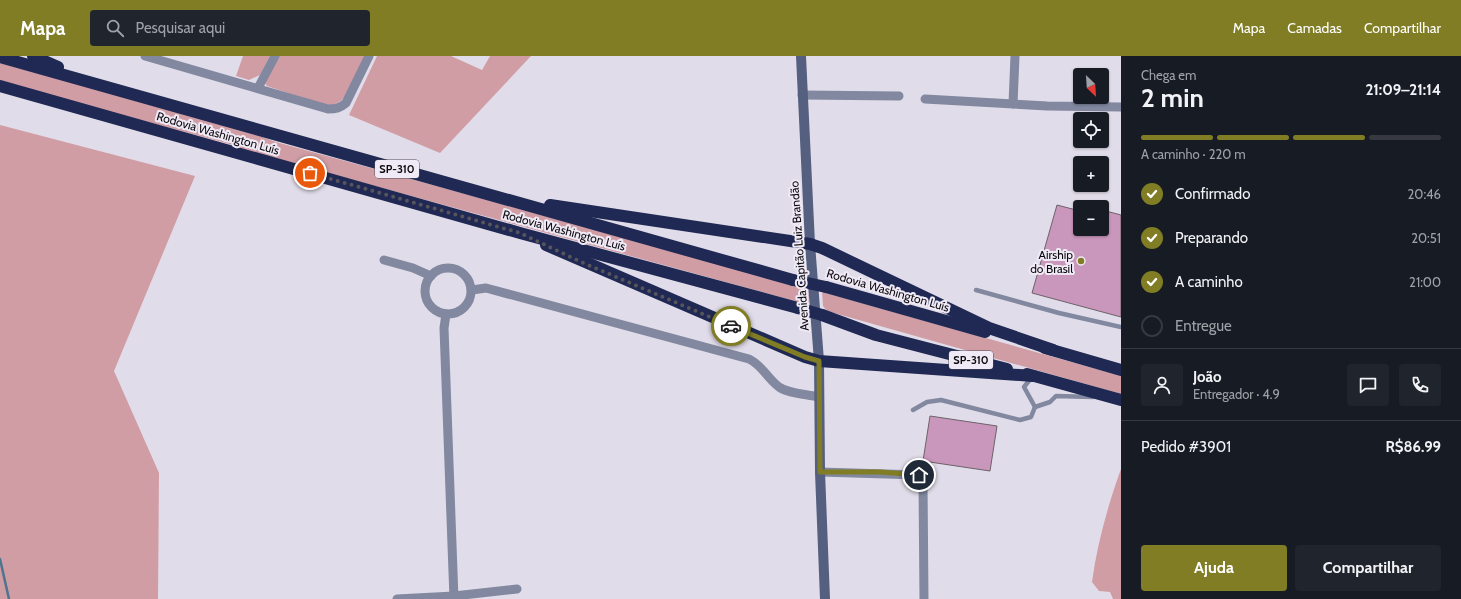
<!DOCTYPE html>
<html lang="pt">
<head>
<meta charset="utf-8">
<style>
	:root { --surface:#171b24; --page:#20242c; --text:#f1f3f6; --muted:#9ea1a6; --line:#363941; --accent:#807d24 }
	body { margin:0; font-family:Cabin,sans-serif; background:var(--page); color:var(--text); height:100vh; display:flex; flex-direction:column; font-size:15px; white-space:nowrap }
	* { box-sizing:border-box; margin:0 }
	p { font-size:13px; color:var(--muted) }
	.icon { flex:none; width:22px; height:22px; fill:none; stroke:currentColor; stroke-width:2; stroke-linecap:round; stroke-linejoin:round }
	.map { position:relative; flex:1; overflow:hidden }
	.side { display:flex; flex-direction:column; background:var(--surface); width:340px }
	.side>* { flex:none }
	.needle { width:26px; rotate:155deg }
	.controls { position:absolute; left:1073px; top:12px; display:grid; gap:8px }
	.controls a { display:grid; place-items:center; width:36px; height:36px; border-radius:4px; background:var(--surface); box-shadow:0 1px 3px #0004; font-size:20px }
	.pin { position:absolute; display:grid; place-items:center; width:34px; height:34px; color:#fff; margin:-17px; border:2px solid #fff; border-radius:50%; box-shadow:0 1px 4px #0007 }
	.courier { position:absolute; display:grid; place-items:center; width:40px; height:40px; margin:-20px; border:3px solid #807d24; border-radius:50%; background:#fff; color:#222; box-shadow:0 1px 5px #0007 }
	.head em { font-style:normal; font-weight:700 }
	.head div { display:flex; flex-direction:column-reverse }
	.head { display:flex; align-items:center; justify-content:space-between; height:68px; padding:0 20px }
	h1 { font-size:26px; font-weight:700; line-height:30px }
	.bar { display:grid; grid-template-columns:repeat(4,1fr); gap:6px 4px; align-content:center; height:48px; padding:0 20px }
	.bar i { height:5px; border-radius:3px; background:var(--line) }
	.bar .current { background:var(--accent) }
	.bar p { grid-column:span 4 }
	.line { display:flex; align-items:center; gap:10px; padding:0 20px; border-top:1px solid var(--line) }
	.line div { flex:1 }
	.round { display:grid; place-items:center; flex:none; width:42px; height:42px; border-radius:4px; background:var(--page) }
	ol { padding:0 20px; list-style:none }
	li { display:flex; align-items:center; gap:12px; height:44px }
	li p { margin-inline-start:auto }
	li .icon { padding:4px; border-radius:50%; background:var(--accent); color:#fff; stroke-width:4 }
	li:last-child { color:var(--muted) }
	li i { width:22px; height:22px; border:2px solid var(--line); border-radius:50% }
	.button { display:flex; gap:8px; margin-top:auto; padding:8px 20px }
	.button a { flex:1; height:46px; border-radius:4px; background:var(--accent); color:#fff; font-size:16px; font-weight:700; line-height:46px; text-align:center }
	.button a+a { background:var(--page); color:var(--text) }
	header { display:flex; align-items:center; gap:24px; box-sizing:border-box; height:56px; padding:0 20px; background:var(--accent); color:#fff }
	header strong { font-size:19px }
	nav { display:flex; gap:22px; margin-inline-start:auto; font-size:14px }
	.search { width:280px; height:36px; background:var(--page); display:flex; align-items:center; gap:10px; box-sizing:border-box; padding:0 14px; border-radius:4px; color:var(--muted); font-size:15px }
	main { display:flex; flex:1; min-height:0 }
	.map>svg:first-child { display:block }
	.green { fill:#d19da5 }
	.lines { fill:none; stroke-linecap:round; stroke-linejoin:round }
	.stream { stroke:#4e748e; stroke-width:2.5 }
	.building { fill:#ca97bc; stroke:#6c6269 }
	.service { stroke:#81889f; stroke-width:4.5 }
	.minor { stroke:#81889f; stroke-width:9 }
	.secondary { stroke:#555f7f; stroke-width:10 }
	.motorway { stroke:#1f2953; stroke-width:12 }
	.motorway-bridge { stroke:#1f2953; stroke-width:12 }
	.done { stroke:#57545b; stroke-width:4; stroke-dasharray:0 7.2 }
	.route { stroke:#807d24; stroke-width:5 }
	.poi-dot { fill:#807d24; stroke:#efeaf6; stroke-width:1.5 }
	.labels { text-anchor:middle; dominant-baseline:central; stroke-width:4; stroke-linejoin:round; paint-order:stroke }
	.shield { fill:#efeaf6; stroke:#504d54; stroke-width:1 }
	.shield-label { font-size:11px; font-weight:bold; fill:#0c0a0e }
	.street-label { font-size:12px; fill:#0c0a0e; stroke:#efeaf6 }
	.poi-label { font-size:12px; fill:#0c0a0e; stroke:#efeaf6; text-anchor:end }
</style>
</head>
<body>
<header>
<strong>Mapa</strong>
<div class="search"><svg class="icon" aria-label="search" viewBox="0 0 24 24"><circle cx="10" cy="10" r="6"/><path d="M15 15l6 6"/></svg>Pesquisar aqui</div>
<nav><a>Mapa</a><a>Camadas</a><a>Compartilhar</a></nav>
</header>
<main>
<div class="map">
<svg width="1121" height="543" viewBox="0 0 1121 543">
	<rect width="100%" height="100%" fill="#e1dce9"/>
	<!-- green -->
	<g class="green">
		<polygon points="243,0 270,0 260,19 249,24 236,20"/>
		<path d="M277 0H365C356 20 351 48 327 50L267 30 265 27Z"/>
		<polygon points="377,0 451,0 482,14 490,0 531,0 440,97 349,59"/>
		<polygon points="0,7 241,73 276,86 808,232 809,246 799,246 239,93 244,81 238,80 233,89 0,26"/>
		<polygon points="0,69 195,120 114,315 159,417 158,543 0,543"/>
		<polygon points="822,236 1121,320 1121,338 827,255 823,250"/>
		<path d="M1121 413V543H1113L1110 536 1099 535 1092 526C1097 488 1108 449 1121 413Z"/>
	</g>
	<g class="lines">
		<!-- stream -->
		<polyline class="stream" points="0,503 9,543"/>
	</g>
	<!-- building -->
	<g class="building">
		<polygon points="1057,149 1080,155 1080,173 1102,173 1102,154 1121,159 1121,261 1032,237"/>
		<polygon points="930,360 997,370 990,415 923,405"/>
	</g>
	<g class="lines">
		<!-- service -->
		<g class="service">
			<polyline points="976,234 1059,257 1121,271"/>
			<polyline points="1032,321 1024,331 1035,351"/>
			<polyline points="1035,351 1050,346 1056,340 1093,341"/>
			<polyline points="913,354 927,346 941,344 1020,364 1031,361 1035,351"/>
		</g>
		<!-- minor -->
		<g class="minor">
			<path d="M145 0 328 53C336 53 340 52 346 47L369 0"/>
			<polyline points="258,32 275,0"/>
			<polyline points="802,39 899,40"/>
			<polyline points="925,43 1047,50 1121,51"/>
			<polyline points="1013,48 1015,0"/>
			<polyline points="384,204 413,212 431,220"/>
			<circle cx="448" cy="235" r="23"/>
			<path d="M472 234 486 232 749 303C762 309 767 322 779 331 789 338 807 338 819 341"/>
			<polyline points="446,258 444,272 454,543"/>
			<polyline points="820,416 919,419 923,426 924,543"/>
			<polyline points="397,543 454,540 517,533"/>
		</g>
		<!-- secondary -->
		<polyline class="secondary" points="801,0 810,188 819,305 820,416 825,543"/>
		<!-- motorway -->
		<g class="motorway">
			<polyline points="33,0 58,11"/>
			<polyline points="0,1 793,224"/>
			<polyline points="0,30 520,177 798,252"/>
			<polyline points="550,149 810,188 822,192 989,272 1053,294"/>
			<polyline points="546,189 805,301 819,305 1033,320"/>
			<polyline points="826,231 985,276"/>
			<polyline points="822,259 876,279 1007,313"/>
			<polyline points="1045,292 1121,314"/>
			<polyline points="1027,318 1121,344"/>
		</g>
		<!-- motorway-bridge -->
		<g class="motorway-bridge">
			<polyline points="793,224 826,231"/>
			<polyline points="798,252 822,259"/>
		</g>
	</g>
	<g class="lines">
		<!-- done -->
		<polyline class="done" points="310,117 520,177 581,206 731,270"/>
		<!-- route -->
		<polyline class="route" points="731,270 805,301 819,305 820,416 880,416 919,419"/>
	</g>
	<!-- markers -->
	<circle class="poi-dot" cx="1081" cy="205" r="4"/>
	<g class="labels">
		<!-- shield labels -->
		<g class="shield">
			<rect x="375" y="104" width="44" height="18" rx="3"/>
			<rect x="949" y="295" width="44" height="18" rx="3"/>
		</g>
		<g class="shield-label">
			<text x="397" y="113">SP-310</text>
			<text x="971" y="304">SP-310</text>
		</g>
		<!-- street labels -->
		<g class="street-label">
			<text transform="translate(218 77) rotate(16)">Rodovia Washington Luís</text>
			<text transform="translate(564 174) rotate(15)">Rodovia Washington Luís</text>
			<text transform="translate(799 200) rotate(-94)">Avenida Capitão Luiz Brandão</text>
			<text transform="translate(888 234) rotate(16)">Rodovia Washington Luís</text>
		</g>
		<!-- poi labels -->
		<g class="poi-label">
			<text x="1073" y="198">Airship<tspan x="1073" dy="14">do Brasil</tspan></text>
		</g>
	</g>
</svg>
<div class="controls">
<a><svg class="needle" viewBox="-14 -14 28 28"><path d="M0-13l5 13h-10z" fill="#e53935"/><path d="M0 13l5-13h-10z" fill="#9ea1a6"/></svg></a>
<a><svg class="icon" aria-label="locate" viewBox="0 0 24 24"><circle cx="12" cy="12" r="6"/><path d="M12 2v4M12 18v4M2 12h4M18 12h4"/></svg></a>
<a>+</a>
<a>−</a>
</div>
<div class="pin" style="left:310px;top:117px;background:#ea580c"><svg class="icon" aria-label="bag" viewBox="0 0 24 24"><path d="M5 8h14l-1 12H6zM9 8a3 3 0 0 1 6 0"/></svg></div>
<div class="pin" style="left:919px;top:419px;background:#1f2937"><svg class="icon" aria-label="home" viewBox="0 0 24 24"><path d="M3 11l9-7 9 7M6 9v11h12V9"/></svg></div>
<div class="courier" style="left:731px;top:270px"><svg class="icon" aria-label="car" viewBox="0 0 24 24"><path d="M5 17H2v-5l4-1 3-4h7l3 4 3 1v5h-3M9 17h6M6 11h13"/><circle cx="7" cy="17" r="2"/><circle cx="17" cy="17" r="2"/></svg></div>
</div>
<section class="side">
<div class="head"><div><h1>2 min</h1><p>Chega em</p></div><em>21:09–21:14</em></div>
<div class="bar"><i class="current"></i><i class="current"></i><i class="current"></i><i></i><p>A caminho · 220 m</p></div>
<ol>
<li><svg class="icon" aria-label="check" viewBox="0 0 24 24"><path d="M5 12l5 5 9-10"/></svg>Confirmado<p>20:46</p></li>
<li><svg class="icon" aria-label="check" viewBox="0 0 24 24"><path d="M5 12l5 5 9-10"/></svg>Preparando<p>20:51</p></li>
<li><svg class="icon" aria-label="check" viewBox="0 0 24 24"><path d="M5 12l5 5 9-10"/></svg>A caminho<p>21:00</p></li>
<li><i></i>Entregue</li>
</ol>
<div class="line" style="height:72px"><a class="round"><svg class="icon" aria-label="person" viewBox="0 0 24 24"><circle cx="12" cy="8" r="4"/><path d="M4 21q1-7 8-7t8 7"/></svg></a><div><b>João</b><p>Entregador · 4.9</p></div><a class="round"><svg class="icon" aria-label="chat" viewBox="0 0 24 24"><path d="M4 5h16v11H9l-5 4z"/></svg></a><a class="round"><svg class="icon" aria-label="phone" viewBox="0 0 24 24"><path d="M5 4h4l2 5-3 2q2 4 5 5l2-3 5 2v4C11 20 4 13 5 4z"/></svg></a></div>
<div class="line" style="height:52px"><div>Pedido #3901</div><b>R$86.99</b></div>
<div class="button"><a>Ajuda</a><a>Compartilhar</a></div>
</section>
</main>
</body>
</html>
